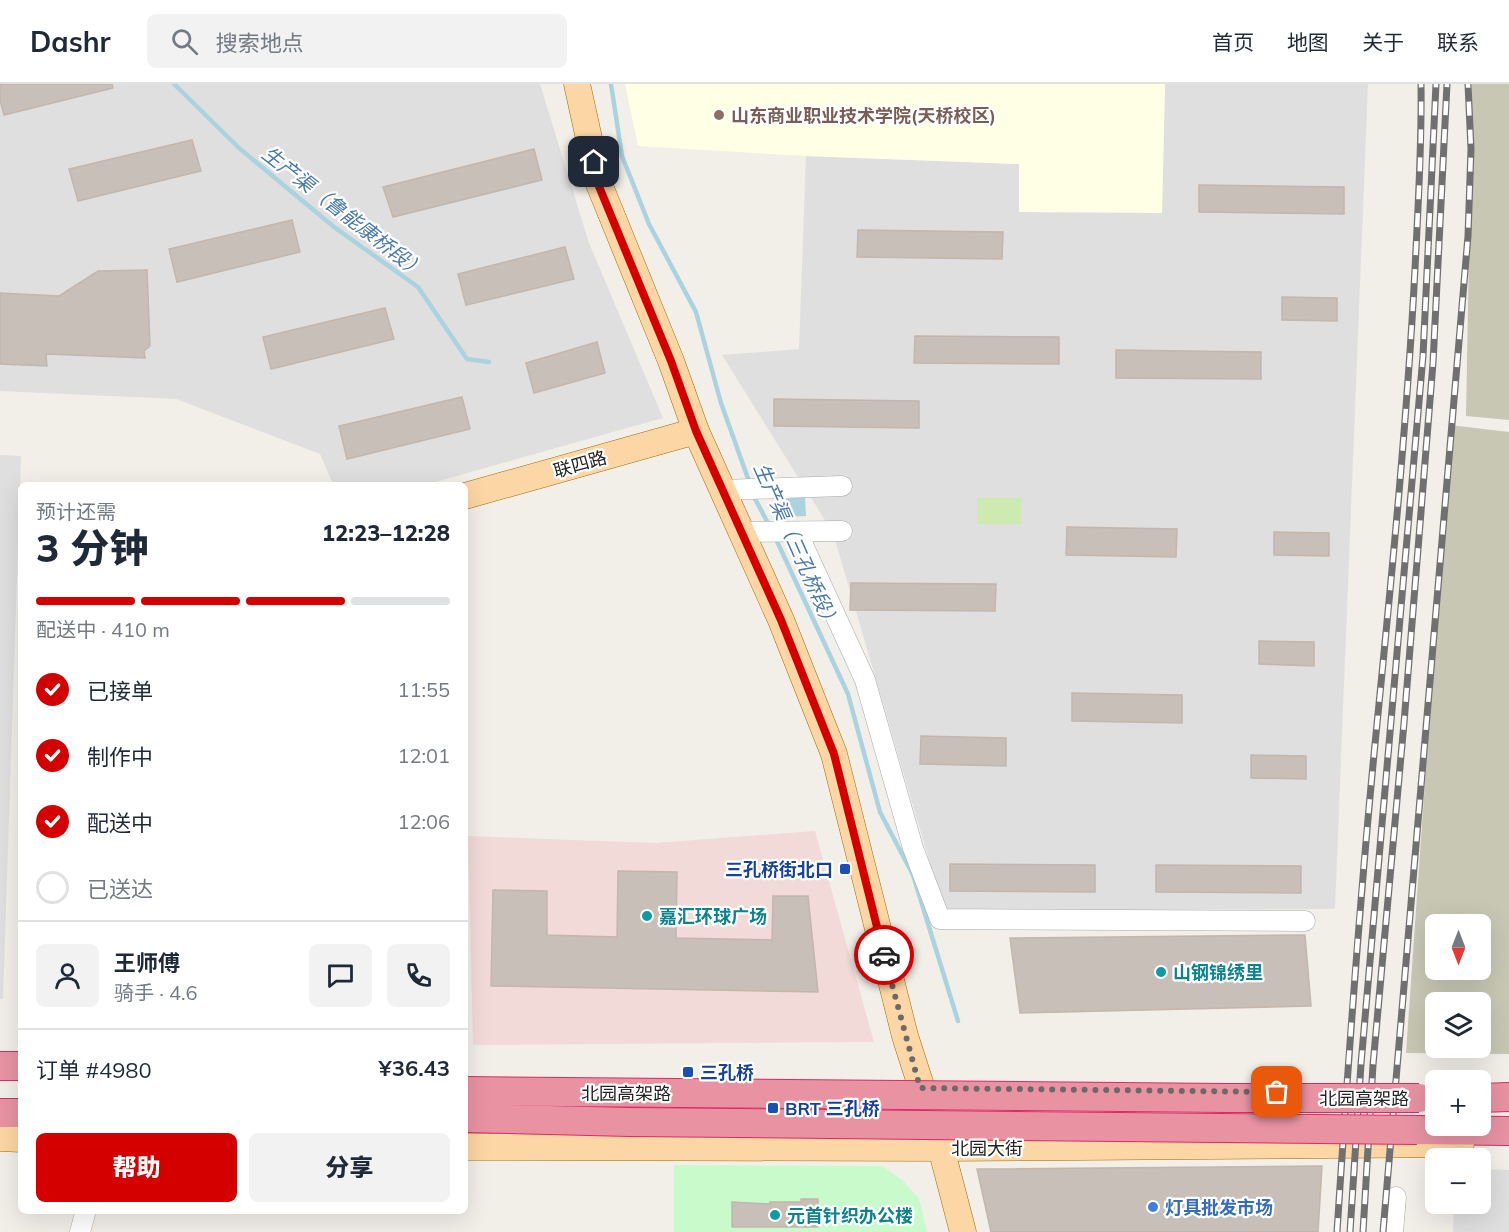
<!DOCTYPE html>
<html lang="zh">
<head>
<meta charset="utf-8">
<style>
	:root { --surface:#fff; --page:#f2f2f3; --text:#1f2937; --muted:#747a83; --line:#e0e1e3; --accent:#d40000 }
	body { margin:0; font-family:Mulish,"Noto Sans SC",sans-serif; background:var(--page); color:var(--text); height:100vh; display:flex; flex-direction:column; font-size:22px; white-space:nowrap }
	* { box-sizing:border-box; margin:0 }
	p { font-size:20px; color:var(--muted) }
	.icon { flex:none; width:33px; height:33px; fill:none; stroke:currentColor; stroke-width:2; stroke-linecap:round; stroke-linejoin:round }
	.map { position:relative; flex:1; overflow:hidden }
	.side { position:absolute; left:18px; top:398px; width:450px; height:732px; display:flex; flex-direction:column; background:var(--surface); border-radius:9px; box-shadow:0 6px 24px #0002 }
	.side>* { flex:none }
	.needle { width:39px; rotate:180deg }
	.fabs { position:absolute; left:1425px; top:830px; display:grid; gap:12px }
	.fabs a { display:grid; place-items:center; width:66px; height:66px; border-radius:9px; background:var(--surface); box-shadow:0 6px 24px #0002; font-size:30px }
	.pin { position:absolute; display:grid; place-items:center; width:51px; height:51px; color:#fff; margin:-26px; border-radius:12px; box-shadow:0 3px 9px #0006 }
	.courier { position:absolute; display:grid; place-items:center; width:60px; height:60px; margin:-30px; border:4px solid #d40000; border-radius:50%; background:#fff; color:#222; box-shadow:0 2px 8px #0007 }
	.overview em { font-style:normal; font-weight:800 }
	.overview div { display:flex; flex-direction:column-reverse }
	.overview { display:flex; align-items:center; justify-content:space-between; height:102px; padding:0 18px }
	h1 { font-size:39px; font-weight:800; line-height:45px }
	.bar { display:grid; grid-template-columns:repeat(4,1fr); gap:9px 6px; align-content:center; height:72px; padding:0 18px }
	.bar i { height:8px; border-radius:4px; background:var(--line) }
	.bar .on { background:var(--accent) }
	.bar p { grid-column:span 4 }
	.line { display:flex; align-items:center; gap:15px; padding:0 18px; border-top:2px solid var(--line) }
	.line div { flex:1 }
	.round { display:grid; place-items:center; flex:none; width:63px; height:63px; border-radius:9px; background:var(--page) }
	ol { padding:0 18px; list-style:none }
	li { display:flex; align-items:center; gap:18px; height:66px }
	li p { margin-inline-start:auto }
	li .icon { padding:6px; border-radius:50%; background:var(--accent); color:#fff; stroke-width:4 }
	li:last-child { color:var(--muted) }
	li i { width:33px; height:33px; border:3px solid var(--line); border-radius:50% }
	.button { display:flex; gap:12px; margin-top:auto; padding:12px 18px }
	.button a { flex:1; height:69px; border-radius:9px; background:var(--accent); color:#fff; font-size:24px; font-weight:800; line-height:69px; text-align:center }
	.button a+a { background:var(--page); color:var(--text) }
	header { display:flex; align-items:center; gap:36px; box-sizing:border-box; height:84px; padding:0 30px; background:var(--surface); border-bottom:2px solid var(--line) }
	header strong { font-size:28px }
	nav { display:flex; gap:33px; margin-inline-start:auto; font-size:21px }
	.search { width:420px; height:54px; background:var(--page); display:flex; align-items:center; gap:15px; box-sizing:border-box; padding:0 21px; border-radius:9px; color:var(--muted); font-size:22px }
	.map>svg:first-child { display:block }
	.residential { fill:#e0dfdf }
	.commercial { fill:#f2dad9 }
	.education { fill:#ffffe5 }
	.construction { fill:#c7c7b4; fill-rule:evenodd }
	.grass { fill:#cdebb0 }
	.park { fill:#c8facc }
	.water { fill:#aad3df }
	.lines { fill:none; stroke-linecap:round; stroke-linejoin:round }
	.stream { stroke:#aad3df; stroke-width:4.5 }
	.building { fill:#c7bfb8; stroke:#c4b6ab; stroke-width:1.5 }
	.minor-casing { stroke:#a9a9a9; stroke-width:21 }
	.major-casing { stroke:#a06b00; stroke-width:27 }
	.highway-casing { stroke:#dc2a67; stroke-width:30 }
	.minor { stroke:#fff; stroke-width:20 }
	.major { stroke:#fcd6a4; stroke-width:26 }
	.highway { stroke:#e892a2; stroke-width:28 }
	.rail-casing { stroke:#707070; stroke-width:7 }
	.rail { stroke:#fff; stroke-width:4.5; stroke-dasharray:14; stroke-linecap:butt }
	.highway-bridge-casing { stroke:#dc2a67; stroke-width:30; stroke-linecap:butt }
	.highway-bridge { stroke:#e892a2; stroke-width:28 }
	.done { stroke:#6b6a68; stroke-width:6; stroke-dasharray:0 10.8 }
	.route { stroke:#d40000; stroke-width:8 }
	.education-dot { fill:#8d6e63; stroke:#fff; stroke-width:2 }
	.transit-dot { fill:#1a4fb4; stroke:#fff; stroke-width:2 }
	.culture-dot { fill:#0f9aa8; stroke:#fff; stroke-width:2 }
	.shop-dot { fill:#3f7fe0; stroke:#fff; stroke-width:2 }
	.labels { text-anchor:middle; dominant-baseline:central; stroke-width:4.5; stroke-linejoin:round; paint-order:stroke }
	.education-label { font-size:18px; font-weight:bold; fill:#785e54; stroke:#fff; text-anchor:start }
	.street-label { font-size:18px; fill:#222; stroke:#fff }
	.transit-label { font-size:18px; font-weight:bold; fill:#164399; stroke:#fff; text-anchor:start }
	.culture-label { font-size:18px; font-weight:bold; fill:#0d838f; stroke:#fff; text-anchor:start }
	.shop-label { font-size:18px; font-weight:bold; fill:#366cbe; stroke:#fff; text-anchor:start }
	.water-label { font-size:20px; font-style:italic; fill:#4a7aab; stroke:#fff }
</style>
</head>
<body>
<header>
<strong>Dashr</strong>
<div class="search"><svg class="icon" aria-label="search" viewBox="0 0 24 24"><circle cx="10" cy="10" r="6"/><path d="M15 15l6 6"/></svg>搜索地点</div>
<nav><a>首页</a><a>地图</a><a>关于</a><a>联系</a></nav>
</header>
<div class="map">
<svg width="1509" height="1148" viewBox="0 0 1509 1148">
	<rect width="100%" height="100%" fill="#f2efe9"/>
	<!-- residential -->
	<g class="residential">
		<polygon points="0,0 540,0 589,159 663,334 428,400 333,400 320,370 176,315 0,307"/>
		<polygon points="1165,0 1368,0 1335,825 944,827 833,449 722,271 799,265 806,72 1019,80 1020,128 1162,128"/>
		<polygon points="0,371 21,372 3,915 0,915"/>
		<polygon points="1481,1085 1509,1086 1509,1148 1453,1148 1454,1119 1480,1119"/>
	</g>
	<!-- commercial -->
	<polygon class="commercial" points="815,747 874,958 473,961 468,752 656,759"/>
	<!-- education -->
	<polygon class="education" points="625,0 1165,0 1162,129 1019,128 1019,80 806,72 638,62"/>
	<!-- construction -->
	<g class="construction">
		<polygon points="1472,0 1509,0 1509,336 1466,332"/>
		<path d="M1450 341 1509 348V970L1406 969ZM1436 840H1480V885H1436ZM1436 918H1480V963H1436Z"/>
	</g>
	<!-- grass -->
	<rect class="grass" x="977" y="414" width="44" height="26"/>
	<!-- park -->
	<polygon class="park" points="674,1081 882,1082 901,1095 919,1114 927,1148 674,1148"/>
	<!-- water -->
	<polygon class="water" points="805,413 806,432 784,433 783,415"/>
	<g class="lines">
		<!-- stream -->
		<g class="stream">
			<polyline points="174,0 239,64 334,143 418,203 467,275 489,278"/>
			<polyline points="611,0 622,72 649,140 696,228 721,319 750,400"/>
			<polyline points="753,411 770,443"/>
			<polyline points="775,453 848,610 880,728 913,791 958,937"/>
		</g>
	</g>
	<!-- building -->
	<g class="building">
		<polygon points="0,0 112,0 113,4 4,31 0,16"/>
		<polygon points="192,56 201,87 78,117 69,85"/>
		<polygon points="534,65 542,96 393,133 383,103"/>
		<polygon points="1199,101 1344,103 1344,130 1199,128"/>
		<polygon points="292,136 300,168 177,198 169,165"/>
		<polygon points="858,146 1003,148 1002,175 857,173"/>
		<polygon points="565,163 574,195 466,221 458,190"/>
		<polygon points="147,186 150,262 144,267 145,274 46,270 47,282 0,280 0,209 59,212 98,187"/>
		<polygon points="1282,213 1337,214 1337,237 1282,236"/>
		<polygon points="385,224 394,255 271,285 263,253"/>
		<polygon points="915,252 1059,253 1059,280 914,279"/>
		<polygon points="597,258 605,289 534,309 526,279"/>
		<polygon points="1116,266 1261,268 1261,295 1116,294"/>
		<polygon points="462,313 470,345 347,375 339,342"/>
		<polygon points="774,315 919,317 919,344 774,342"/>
		<polygon points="1067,443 1177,445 1176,473 1066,471"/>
		<polygon points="1274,448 1329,449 1329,472 1274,471"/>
		<polygon points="851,499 996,500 995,527 850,526"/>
		<polygon points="1259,557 1314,558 1314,582 1259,580"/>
		<polygon points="1072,609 1182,611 1182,639 1072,637"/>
		<polygon points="921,652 1006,654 1006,682 920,680"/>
		<polygon points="1251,671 1306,672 1306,695 1251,694"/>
		<polygon points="950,780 1095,781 1095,808 950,807"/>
		<polygon points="1156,781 1301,782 1301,809 1156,808"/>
		<polygon points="618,787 677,788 676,854 772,856 773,812 808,812 818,908 491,902 493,806 547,807 547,851 617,853"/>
		<polygon points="1305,851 1311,922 1020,929 1010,854"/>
		<polygon points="1322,1082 1318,1148 991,1148 977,1085"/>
		<polygon points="801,1115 818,1115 818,1143 732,1143 732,1118 770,1120 770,1118 801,1118"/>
	</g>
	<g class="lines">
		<defs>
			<g id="minor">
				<polyline points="722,406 842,402"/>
				<polyline points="741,448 842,447"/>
				<polyline points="797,448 865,596 913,764 940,835 1305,837"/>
				<polyline points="80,1148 86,1126"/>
				<polyline points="1393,1148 1396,1113"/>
			</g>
			<g id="major">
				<polyline points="577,0 599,100 671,277 696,347 781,536 834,670 905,952 941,1064 963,1148"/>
				<polyline points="465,412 696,347"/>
				<polyline points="0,1054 21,1055"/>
				<polyline points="465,1063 941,1064 1461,1060"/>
			</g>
			<g id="highway">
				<polyline points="0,982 21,982"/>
				<polyline points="1480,1014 1509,1013"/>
				<polyline points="0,1029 21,1029"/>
				<polyline points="1417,1046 1509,1047"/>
			</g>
		</defs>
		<!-- minor casing -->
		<use href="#minor" class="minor-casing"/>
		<!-- major casing -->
		<use href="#major" class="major-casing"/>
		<!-- highway casing -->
		<use href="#highway" class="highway-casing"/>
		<!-- minor -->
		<use href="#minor" class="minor"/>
		<!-- major -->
		<use href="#major" class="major"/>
		<!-- highway -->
		<use href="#highway" class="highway"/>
		<defs>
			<g id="rail">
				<path d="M1337 1148C1348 979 1360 809 1377 640 1392 489 1407 337 1415 185 1418 123 1422 62 1421 0"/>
				<polyline points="1350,1148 1361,980 1423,272 1436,0"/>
				<polyline points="1363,1148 1373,981 1404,639 1433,279 1447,0"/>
				<polyline points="1383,1148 1468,152 1471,65 1468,0"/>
			</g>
		</defs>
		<!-- rail casing -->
		<use href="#rail" class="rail-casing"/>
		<!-- rail -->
		<use href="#rail" class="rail"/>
		<defs>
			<g id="highway-bridge">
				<polyline points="465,1007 1226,1014 1419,1014"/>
				<polyline points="465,1034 629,1038 1417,1046"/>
			</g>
		</defs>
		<!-- highway-bridge casing -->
		<use href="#highway-bridge" class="highway-bridge-casing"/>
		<!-- highway-bridge -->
		<use href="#highway-bridge" class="highway-bridge"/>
	</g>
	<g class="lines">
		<!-- done -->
		<polyline class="done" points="884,871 920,1004 1277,1008"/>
		<!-- route -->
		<polyline class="route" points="594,78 598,100 671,277 696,347 781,536 834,670 884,871"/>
	</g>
	<!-- markers -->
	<circle class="education-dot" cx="719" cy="31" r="6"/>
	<g class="transit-dot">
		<rect x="839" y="779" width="12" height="12" rx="3"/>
		<rect x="682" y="982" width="12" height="12" rx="3"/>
		<rect x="767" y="1018" width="12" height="12" rx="3"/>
	</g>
	<g class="culture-dot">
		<circle cx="647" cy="832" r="6"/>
		<circle cx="1161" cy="888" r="6"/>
		<circle cx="775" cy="1131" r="6"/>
	</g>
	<circle class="shop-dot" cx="1153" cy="1123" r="6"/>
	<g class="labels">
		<!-- education labels -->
		<g class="education-label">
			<text x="731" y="31">山东商业职业技术学院(天桥校区)</text>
		</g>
		<!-- street labels -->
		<g class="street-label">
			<text transform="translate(580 380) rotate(-16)">联四路</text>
			<text x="626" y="1009">北园高架路</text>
			<text x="1364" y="1014">北园高架路</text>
			<text x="987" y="1064">北园大街</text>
		</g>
		<!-- transit labels -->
		<g class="transit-label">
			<text x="833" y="785" text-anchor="end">三孔桥街北口</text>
			<text x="700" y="988">三孔桥</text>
			<text x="785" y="1024">BRT 三孔桥</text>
		</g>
		<!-- culture labels -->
		<g class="culture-label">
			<text x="659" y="832">嘉汇环球广场</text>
			<text x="1173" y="888">山钢锦绣里</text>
			<text x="787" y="1131">元首针织办公楼</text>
		</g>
		<!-- shop labels -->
		<g class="shop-label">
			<text x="1165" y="1123">灯具批发市场</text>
		</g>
		<!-- water labels -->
		<g class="water-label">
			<text transform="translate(344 128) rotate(38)">生产渠（鲁能康桥段）</text>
			<text transform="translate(797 462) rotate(66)">生产渠（三孔桥段）</text>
		</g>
	</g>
</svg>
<div class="fabs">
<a><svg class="needle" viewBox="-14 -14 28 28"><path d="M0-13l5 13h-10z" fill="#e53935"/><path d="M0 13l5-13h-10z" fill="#747a83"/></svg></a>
<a><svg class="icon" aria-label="layers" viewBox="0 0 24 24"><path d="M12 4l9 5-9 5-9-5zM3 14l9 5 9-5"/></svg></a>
<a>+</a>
<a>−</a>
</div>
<div class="pin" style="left:1277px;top:1008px;background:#ea580c"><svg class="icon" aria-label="bag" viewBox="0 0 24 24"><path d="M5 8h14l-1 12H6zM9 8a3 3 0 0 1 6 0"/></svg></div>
<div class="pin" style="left:594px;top:78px;background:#1f2937"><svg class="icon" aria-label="home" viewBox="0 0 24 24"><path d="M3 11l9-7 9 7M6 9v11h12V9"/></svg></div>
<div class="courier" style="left:884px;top:871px"><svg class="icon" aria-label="car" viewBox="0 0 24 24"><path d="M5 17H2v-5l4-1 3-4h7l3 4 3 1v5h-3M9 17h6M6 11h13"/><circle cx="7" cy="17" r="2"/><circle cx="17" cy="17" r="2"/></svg></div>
<section class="side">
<div class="overview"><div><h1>3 分钟</h1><p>预计还需</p></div><em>12:23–12:28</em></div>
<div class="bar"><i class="on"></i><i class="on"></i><i class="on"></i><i></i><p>配送中 · 410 m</p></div>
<ol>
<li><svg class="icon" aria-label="check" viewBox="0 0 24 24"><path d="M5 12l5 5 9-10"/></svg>已接单<p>11:55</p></li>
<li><svg class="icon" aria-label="check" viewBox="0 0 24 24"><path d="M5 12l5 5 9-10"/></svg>制作中<p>12:01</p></li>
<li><svg class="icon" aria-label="check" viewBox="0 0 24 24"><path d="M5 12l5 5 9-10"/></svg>配送中<p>12:06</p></li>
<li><i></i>已送达</li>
</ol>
<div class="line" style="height:108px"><a class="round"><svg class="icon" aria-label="person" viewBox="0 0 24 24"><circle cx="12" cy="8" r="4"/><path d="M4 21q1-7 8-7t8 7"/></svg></a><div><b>王师傅</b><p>骑手 · 4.6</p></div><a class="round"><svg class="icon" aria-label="chat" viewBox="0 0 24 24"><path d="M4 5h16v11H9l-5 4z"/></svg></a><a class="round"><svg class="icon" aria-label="phone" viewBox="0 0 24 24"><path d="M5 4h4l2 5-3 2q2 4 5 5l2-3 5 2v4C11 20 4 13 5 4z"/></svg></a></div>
<div class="line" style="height:78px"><div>订单 #4980</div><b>¥36.43</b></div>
<div class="button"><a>帮助</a><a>分享</a></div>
</section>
</div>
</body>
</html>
